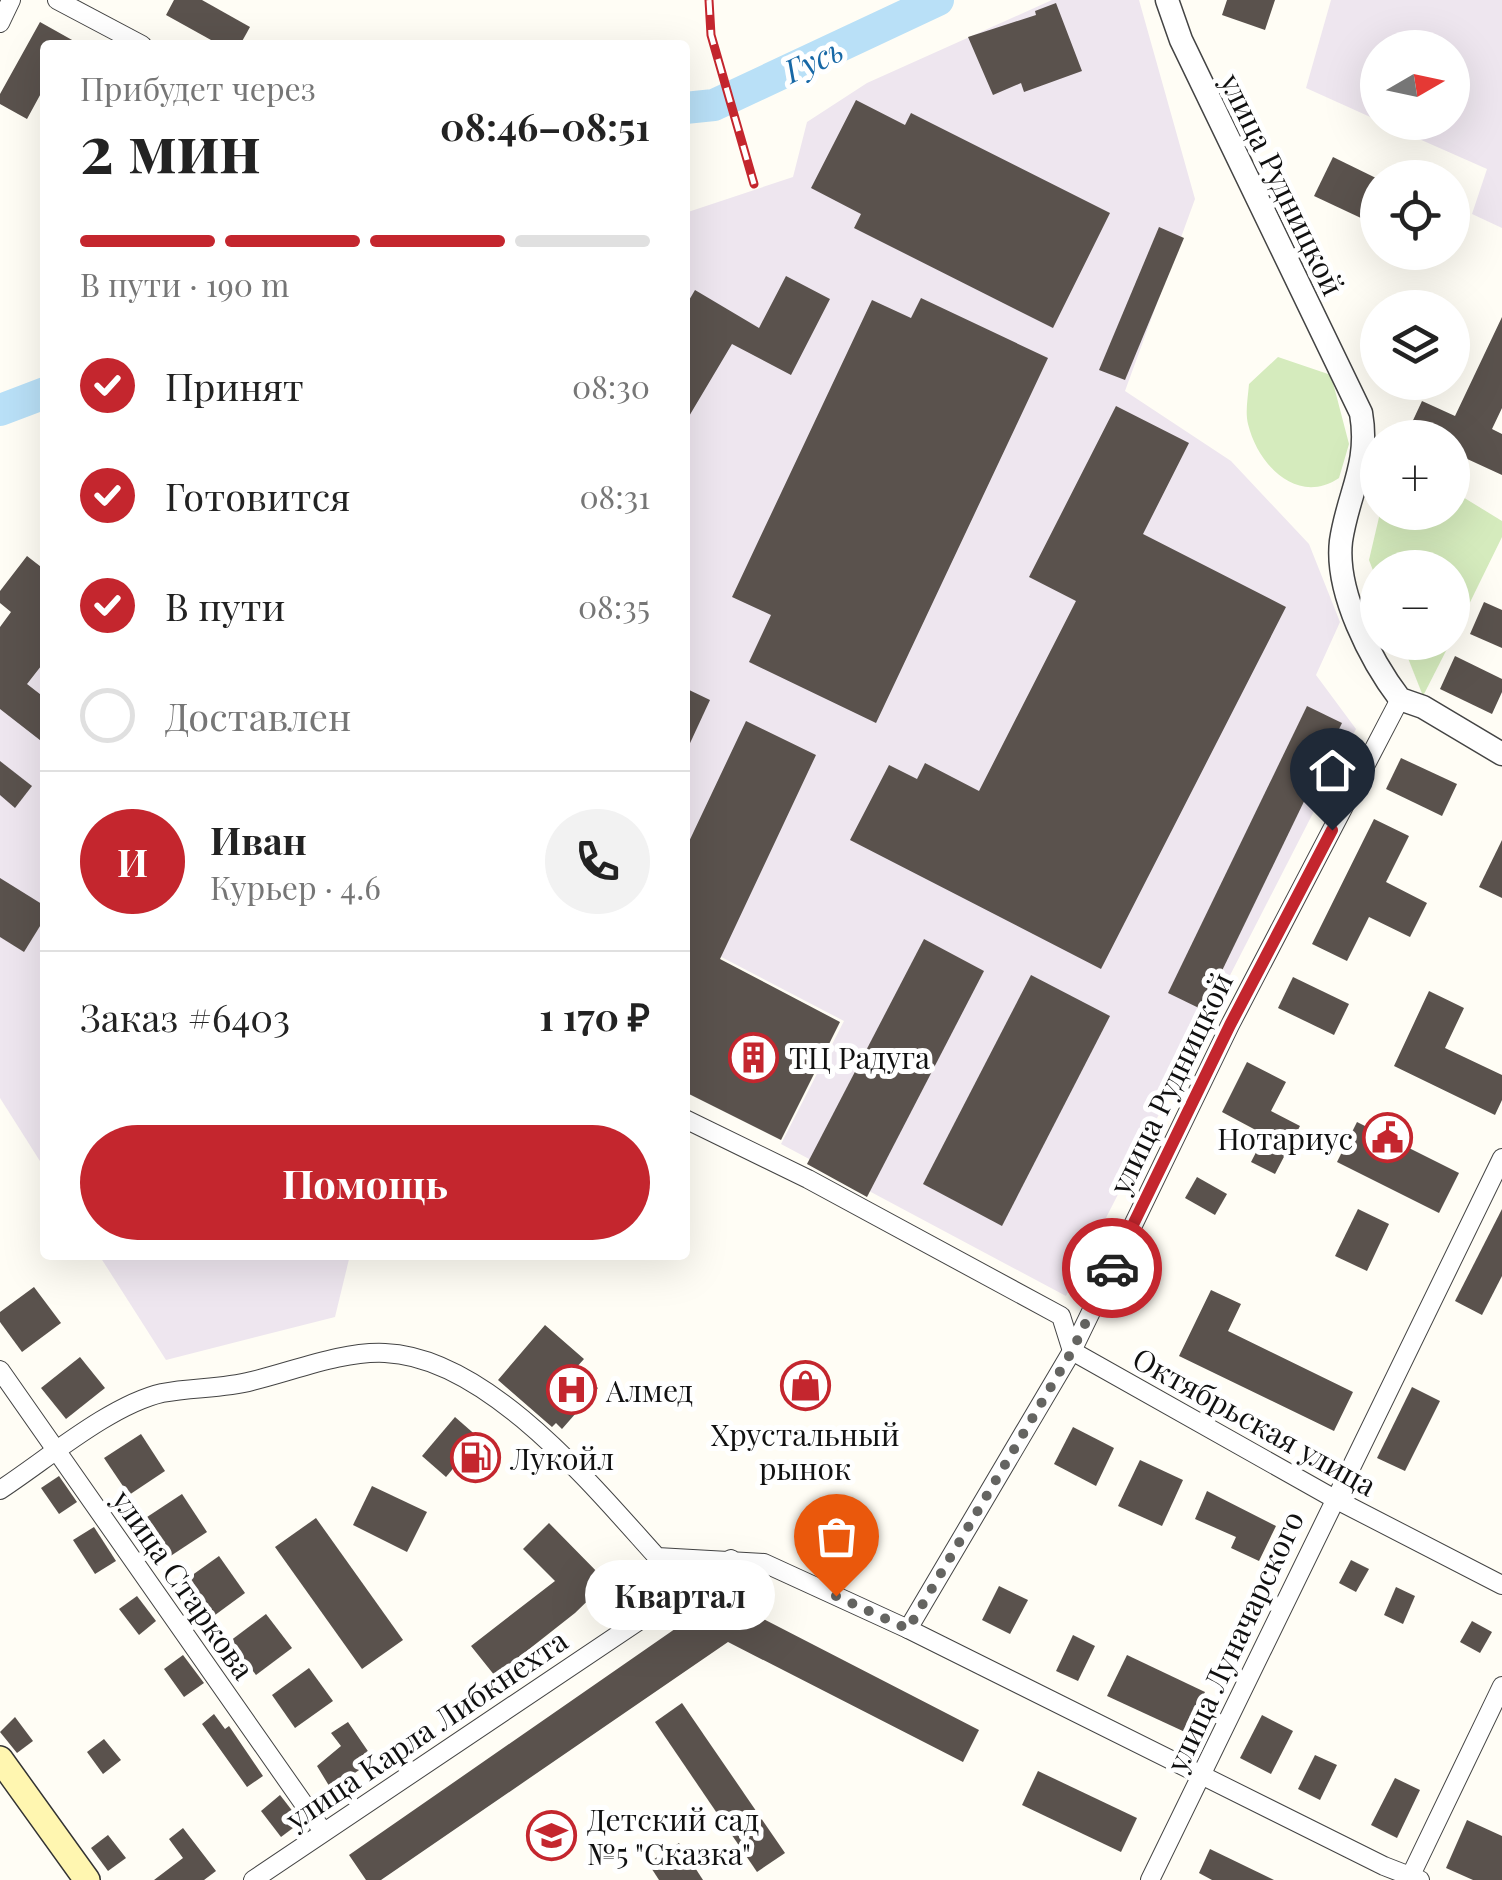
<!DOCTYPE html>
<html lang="ru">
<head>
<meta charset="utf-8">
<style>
	:root { --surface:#fff; --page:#f2f2f2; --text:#222; --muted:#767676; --line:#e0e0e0; --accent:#c4262e }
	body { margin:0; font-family:"Playfair Display",serif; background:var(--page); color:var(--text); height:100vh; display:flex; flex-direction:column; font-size:38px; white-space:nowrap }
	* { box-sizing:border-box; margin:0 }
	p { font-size:32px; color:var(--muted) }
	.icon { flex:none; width:55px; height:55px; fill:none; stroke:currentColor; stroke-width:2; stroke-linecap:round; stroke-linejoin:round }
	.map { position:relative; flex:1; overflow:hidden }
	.sheet { position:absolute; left:40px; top:40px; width:650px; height:1220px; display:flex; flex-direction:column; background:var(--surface); border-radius:10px; box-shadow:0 10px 40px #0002 }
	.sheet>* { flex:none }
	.needle { width:65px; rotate:81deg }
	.buttons { position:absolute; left:1360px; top:30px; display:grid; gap:20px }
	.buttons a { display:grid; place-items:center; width:110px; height:110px; border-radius:50%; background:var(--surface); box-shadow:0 10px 40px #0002; font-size:50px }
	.pin { position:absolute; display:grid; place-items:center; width:85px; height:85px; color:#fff; margin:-102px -42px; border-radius:50% 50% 50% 0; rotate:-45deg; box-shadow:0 0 10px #0007 }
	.pin .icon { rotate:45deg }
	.courier { position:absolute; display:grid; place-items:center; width:100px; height:100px; margin:-50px; border:8px solid #c4262e; border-radius:50%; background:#fff; color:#222; box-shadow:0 2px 12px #0007 }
	.bubble { position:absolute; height:70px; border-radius:35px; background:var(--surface); box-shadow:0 10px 40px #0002; font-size:32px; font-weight:700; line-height:70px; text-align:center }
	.head em { font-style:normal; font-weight:700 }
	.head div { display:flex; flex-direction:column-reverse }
	.head { display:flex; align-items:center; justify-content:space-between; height:170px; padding:0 40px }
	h1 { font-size:65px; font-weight:700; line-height:75px }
	.bar { display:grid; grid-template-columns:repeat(4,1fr); gap:15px 10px; align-content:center; height:120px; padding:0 40px }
	.bar i { height:12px; border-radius:8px; background:var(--line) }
	.bar .active { background:var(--accent) }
	.bar p { grid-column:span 4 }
	.line { display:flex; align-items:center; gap:25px; padding:0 40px; border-top:2px solid var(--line) }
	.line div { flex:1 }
	.round { display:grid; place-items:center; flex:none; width:105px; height:105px; border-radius:52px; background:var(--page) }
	ol { padding:0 40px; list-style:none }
	li { display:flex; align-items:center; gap:30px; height:110px }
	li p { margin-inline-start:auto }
	li .icon { padding:10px; border-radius:50%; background:var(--accent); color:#fff; stroke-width:4 }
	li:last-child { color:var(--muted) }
	li i { width:55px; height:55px; border:5px solid var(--line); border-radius:50% }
	.cta { display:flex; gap:20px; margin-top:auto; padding:20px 40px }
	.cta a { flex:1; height:115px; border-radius:60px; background:var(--accent); color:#fff; font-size:40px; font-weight:700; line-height:115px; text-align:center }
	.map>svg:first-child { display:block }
	.industrial { fill:#eee6ef }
	.green { fill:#d5ebbd }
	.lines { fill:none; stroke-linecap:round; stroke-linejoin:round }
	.river { stroke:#b9e0f7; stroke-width:32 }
	.building { fill:#5a524d }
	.minor-casing { stroke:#444; stroke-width:20 }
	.tertiary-casing { stroke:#444; stroke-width:25 }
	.secondary-casing { stroke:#333; stroke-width:28 }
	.minor { stroke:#fff; stroke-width:18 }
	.tertiary { stroke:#fff; stroke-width:22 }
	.secondary { stroke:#fff6b0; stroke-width:25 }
	.rail-casing { stroke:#c4262e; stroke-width:9 }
	.rail { stroke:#fff; stroke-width:5; stroke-dasharray:15; stroke-linecap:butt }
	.done { stroke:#646461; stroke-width:10; stroke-dasharray:0 18 }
	.route { stroke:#c4262e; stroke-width:12 }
	.labels { text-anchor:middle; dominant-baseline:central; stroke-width:10; stroke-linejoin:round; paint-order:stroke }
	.street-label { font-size:30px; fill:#111; stroke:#fff }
	.poi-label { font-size:30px; fill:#111; stroke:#fff; text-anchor:start }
	.water-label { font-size:32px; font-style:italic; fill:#1768a6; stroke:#fff }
</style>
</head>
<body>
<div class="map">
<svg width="1502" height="1880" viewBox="0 0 1502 1880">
	<rect width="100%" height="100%" fill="#fffdf5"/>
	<!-- industrial -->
	<g class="industrial">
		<polygon points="1052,0 1139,0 1195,199 1125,391 1231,461 1309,544 1340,622 1316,675 1356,729 1066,1296 781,1144 844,1021 685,938 685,213 793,177 807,122 867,83"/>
		<polygon points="1331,0 1502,0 1502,228 1472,214 1487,169 1383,123 1452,122 1452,48 1378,48 1377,120 1306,88"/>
		<polygon points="45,587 45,1169 0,1098 0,636"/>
		<polygon points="99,1255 350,1255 335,1317 166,1360"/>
	</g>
	<!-- green -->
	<g class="green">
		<path d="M1278 357 1331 375 1349 444 1339 478C1297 506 1258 465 1248 424 1245 412 1248 397 1249 384Z"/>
		<polygon points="1453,491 1502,521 1502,537 1453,637 1452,568 1378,568 1377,581 1369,560 1380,513 1452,512"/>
		<polygon points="1402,643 1450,643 1423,696"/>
	</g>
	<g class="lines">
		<!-- river -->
		<g class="river">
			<polyline points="685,108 714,105 938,0"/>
			<polyline points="0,410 45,393"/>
		</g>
	</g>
	<!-- building -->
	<g class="building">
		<polygon points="174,0 202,0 250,27 240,45 220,45 166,15"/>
		<polygon points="1227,0 1275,0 1265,30 1222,15"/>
		<polygon points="1056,3 1082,71 1024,92 1021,83 993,95 968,37 1036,15 1035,11"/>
		<polygon points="40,22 81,45 45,45 45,86 27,119 0,104 0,94"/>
		<polygon points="856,100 905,125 911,113 1110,213 1053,328 854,228 861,214 811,188"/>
		<polygon points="1333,157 1378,179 1378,226 1314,196"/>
		<polygon points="1159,227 1184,238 1125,380 1099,370"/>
		<polygon points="786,276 830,299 791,375 732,344 685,423 685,307 695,290 759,328"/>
		<polygon points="921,298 1048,358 876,723 749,662 771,615 732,597 872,300 911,318"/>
		<polygon points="1502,317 1502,408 1492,429 1502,434 1502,475 1452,452 1452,438 1422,438 1408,431 1422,401 1455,416"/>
		<polygon points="1116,406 1189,443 1143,534 1286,607 1101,969 850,840 889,765 917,779 925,763 979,791 1076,601 1029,577"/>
		<polygon points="27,556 45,570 45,661 27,684 45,698 45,744 0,709 0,627 11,612 0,603 0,591"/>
		<polygon points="1484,602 1502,610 1502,648 1470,634"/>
		<polygon points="1455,656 1502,679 1502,692 1492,714 1440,689"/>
		<polygon points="685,688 710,700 685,754"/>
		<polygon points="1307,706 1342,723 1203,1010 1168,993"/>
		<polygon points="746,721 816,755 720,959 840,1022 781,1140 685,1092 685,850"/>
		<polygon points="1401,758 1457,784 1442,816 1386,789"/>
		<polygon points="0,761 32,786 15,808 0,795"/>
		<polygon points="1374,819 1409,836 1386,882 1427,903 1410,937 1369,917 1347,961 1312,944"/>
		<polygon points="1502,840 1502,898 1479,887"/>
		<polygon points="0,878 45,906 45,918 24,952 0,937"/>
		<polygon points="924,939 984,971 867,1197 807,1164"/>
		<polygon points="1031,975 1110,1016 1002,1226 923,1184"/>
		<polygon points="1293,977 1349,1004 1334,1035 1278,1008"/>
		<polygon points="1429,991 1464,1008 1445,1048 1502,1075 1502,1100 1495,1115 1394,1066"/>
		<polygon points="1247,1062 1286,1082 1271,1111 1300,1126 1275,1174 1251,1162 1265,1135 1222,1112"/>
		<polygon points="1357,1122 1459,1173 1439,1213 1337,1162"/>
		<polygon points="1197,1177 1227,1194 1215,1215 1185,1198"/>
		<polygon points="1358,1209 1389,1224 1367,1271 1335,1256"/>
		<polygon points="1502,1209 1502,1276 1482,1315 1455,1301"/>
		<polygon points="34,1287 61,1323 22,1352 0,1322 0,1312"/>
		<polygon points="1211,1290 1241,1304 1228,1331 1353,1392 1334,1431 1179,1356"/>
		<polygon points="545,1325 584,1359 575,1369 598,1388 562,1429 556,1423 552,1427 498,1380"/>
		<polygon points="80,1357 105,1388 66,1419 41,1388"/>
		<polygon points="1412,1387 1440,1401 1405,1471 1377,1458"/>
		<polygon points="455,1417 479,1438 446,1477 422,1456"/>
		<polygon points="1073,1427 1114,1448 1096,1486 1054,1464"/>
		<polygon points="141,1434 165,1471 129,1495 104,1458"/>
		<polygon points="1140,1460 1183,1480 1162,1526 1118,1506"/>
		<polygon points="59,1476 77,1502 59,1514 41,1488"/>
		<polygon points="372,1486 427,1512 407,1552 353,1525"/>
		<polygon points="1207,1491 1276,1526 1259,1561 1231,1548 1236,1537 1195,1519"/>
		<polygon points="182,1494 207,1532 169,1557 144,1519"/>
		<polygon points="316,1518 403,1640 362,1669 275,1547"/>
		<polygon points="549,1523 607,1582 575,1613 495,1676 471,1646 555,1581 523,1549"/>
		<polygon points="94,1527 116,1561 95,1574 73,1540"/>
		<polygon points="219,1556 245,1593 211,1618 184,1581"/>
		<polygon points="1351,1560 1369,1569 1356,1592 1339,1583"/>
		<polygon points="999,1586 1028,1600 1010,1634 982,1620"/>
		<polygon points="1396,1587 1415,1596 1403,1624 1384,1615"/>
		<polygon points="137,1596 156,1621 139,1635 119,1609"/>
		<polygon points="721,1597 979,1730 963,1762 728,1642 381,1880 366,1880 349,1855"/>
		<polygon points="266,1614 292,1648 256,1675 230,1641"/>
		<polygon points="1472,1621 1492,1632 1480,1653 1460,1642"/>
		<polygon points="1073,1635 1095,1646 1078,1681 1056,1671"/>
		<polygon points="183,1655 204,1683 184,1697 164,1669"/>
		<polygon points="1127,1655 1205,1692 1185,1732 1107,1696"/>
		<polygon points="309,1668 333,1701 295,1728 272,1695"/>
		<polygon points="682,1703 785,1853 757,1872 655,1722"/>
		<polygon points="214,1714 225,1729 229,1726 263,1776 247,1787 202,1724"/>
		<polygon points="1262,1715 1293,1731 1271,1774 1240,1758"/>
		<polygon points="15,1717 33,1741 17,1753 0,1732"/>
		<polygon points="348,1722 374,1760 331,1789 317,1766 341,1746 331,1733"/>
		<polygon points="104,1739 121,1760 103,1774 87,1752"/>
		<polygon points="1315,1755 1337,1765 1320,1800 1298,1789"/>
		<polygon points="1038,1771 1137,1818 1121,1852 1022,1805"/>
		<polygon points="1395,1778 1420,1790 1397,1838 1371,1825"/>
		<polygon points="280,1795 301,1822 281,1837 261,1811"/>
		<polygon points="1467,1820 1502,1836 1502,1880 1473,1880 1446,1868"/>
		<polygon points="183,1828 216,1871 204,1880 154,1880 183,1858 169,1839"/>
		<polygon points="108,1835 126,1858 108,1871 91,1848"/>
		<polygon points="679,1843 703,1880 659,1880 648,1863"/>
		<polygon points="1210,1849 1274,1880 1212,1880 1199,1873"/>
	</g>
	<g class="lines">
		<defs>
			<g id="minor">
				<polyline points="57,0 142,45"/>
				<polyline points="0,23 11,0"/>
				<polyline points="685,1119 808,1179 1061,1316 1072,1351 1333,1498 1502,1585"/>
				<polyline points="0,1370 322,1830"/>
				<path d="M0 1490C46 1460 110 1405 162 1393 192 1387 222 1389 252 1381 294 1371 342 1351 385 1353 487 1357 592 1485 657 1557L764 1563 908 1629 1384 1866 1420 1880"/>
				<polyline points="908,1629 1072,1351 1230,1025 1400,699"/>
				<polyline points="1411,1875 1502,1686"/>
				<polyline points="253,1880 731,1559"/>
				<polyline points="1150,1880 1502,1158"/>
			</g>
			<path id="tertiary" d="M1167 0 1181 40 1361 413C1370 464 1348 493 1341 541 1335 592 1371 661 1400 699L1423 707 1502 754"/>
			<polyline id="secondary" points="0,1759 87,1880"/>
		</defs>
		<!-- minor casing -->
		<use href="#minor" class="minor-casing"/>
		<!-- tertiary casing -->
		<use href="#tertiary" class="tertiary-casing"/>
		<!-- secondary casing -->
		<use href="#secondary" class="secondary-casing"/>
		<!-- minor -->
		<use href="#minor" class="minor"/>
		<!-- tertiary -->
		<use href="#tertiary" class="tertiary"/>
		<!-- secondary -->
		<use href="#secondary" class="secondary"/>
		<defs>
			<polyline id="rail" points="709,0 711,35 754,184"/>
		</defs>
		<!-- rail casing -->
		<use href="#rail" class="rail-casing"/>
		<!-- rail -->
		<use href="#rail" class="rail"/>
	</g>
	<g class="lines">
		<!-- done -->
		<polyline class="done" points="836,1596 908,1629 1072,1351 1112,1268"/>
		<!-- route -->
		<polyline class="route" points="1112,1268 1230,1025 1332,830"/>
	</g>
	<!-- icons -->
	<defs>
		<symbol id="building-ring" viewBox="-11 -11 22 22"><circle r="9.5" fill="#fff" stroke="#c4262e" stroke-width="1.5"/><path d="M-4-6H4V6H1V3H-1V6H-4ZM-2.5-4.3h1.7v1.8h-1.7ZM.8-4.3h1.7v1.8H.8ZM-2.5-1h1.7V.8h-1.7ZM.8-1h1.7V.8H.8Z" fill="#c4262e"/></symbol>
		<symbol id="civic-ring" viewBox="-11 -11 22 22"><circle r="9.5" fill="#fff" stroke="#c4262e" stroke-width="1.5"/><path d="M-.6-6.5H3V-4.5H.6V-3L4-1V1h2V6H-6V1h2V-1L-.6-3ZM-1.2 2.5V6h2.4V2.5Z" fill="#c4262e"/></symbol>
		<symbol id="shop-ring" viewBox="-11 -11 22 22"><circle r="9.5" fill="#fff" stroke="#c4262e" stroke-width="1.5"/><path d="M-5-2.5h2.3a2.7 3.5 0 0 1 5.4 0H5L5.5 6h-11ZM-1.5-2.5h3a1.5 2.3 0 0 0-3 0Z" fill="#c4262e"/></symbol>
		<symbol id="hospital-ring" viewBox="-11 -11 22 22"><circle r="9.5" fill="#fff" stroke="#c4262e" stroke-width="1.5"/><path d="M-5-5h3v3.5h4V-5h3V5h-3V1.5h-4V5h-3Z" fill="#c4262e"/></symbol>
		<symbol id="fuel-ring" viewBox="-11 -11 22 22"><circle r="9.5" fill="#fff" stroke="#c4262e" stroke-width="1.5"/><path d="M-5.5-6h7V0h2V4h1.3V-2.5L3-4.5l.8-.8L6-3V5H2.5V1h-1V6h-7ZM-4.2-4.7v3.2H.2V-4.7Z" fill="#c4262e"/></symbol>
		<symbol id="school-ring" viewBox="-11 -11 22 22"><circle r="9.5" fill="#fff" stroke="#c4262e" stroke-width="1.5"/><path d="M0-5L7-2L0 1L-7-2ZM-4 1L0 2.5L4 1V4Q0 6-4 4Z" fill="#c4262e"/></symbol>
	</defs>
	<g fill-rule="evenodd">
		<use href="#building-ring" x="726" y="1030" width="55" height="55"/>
		<use href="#civic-ring" x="1360" y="1110" width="55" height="55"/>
		<use href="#shop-ring" x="778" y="1358" width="55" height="55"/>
		<use href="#hospital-ring" x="544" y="1362" width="55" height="55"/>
		<use href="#fuel-ring" x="448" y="1430" width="55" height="55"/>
		<use href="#school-ring" x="524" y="1808" width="55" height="55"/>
	</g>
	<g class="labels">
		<!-- street labels -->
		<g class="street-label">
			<text transform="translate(1283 184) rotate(64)">улица Рудницкой</text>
			<text transform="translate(1170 1083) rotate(-64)">улица Рудницкой</text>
			<text transform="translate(1255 1421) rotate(29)">Октябрьская улица</text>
			<text transform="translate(184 1584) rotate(55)">улица Старкова</text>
			<text transform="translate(1234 1641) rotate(-65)">улица Луначарского</text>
			<text transform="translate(426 1729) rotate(-34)">улица Карла Либкнехта</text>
		</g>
		<!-- poi labels -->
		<g class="poi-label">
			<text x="789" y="1057">ТЦ Радуга</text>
			<text x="1353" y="1138" text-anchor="end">Нотариус</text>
			<text x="606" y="1390">Алмед</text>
			<text x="805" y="1434" text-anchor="middle">Хрустальный<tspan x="805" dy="34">рынок</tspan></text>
			<text x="510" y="1458">Лукойл</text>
			<text x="587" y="1819">Детский сад<tspan x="587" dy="34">№5 "Сказка"</tspan></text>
		</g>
		<!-- water labels -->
		<g class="water-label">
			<text transform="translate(813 59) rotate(-25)">Гусь</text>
		</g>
	</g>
</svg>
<div class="buttons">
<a><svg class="needle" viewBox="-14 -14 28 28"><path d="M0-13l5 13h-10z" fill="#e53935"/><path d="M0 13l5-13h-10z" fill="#767676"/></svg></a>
<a><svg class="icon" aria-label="locate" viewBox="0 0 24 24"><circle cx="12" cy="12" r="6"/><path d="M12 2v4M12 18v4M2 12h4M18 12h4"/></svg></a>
<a><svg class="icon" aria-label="layers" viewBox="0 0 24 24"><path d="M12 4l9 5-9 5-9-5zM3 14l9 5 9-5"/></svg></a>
<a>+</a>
<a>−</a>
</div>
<div class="pin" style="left:836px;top:1596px;background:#ea580c"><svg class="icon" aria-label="bag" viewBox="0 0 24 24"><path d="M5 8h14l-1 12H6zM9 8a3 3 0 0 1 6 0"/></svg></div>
<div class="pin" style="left:1332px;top:830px;background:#1f2937"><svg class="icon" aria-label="home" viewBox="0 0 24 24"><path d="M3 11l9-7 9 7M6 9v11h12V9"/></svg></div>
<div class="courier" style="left:1112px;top:1268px"><svg class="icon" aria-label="car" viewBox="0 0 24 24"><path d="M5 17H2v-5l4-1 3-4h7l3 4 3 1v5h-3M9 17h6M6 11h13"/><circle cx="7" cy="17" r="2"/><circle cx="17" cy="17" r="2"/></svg></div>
<div class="bubble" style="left:585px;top:1560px;width:190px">Квартал</div>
<section class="sheet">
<div class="head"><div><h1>2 мин</h1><p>Прибудет через</p></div><em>08:46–08:51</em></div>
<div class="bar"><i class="active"></i><i class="active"></i><i class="active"></i><i></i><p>В пути · 190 m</p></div>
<ol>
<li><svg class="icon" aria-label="check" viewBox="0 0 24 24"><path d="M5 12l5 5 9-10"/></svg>Принят<p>08:30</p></li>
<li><svg class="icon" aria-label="check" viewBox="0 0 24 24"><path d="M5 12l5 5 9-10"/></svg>Готовится<p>08:31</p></li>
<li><svg class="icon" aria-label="check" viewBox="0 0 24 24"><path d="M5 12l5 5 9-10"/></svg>В пути<p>08:35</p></li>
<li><i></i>Доставлен</li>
</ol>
<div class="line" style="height:180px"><b class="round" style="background:var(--accent);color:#fff">И</b><div><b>Иван</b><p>Курьер · 4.6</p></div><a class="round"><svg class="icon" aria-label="phone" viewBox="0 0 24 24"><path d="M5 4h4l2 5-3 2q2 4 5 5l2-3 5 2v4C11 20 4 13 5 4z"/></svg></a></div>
<div class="line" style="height:130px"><div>Заказ #6403</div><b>1 170 ₽</b></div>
<div class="cta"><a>Помощь</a></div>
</section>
</div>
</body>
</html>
